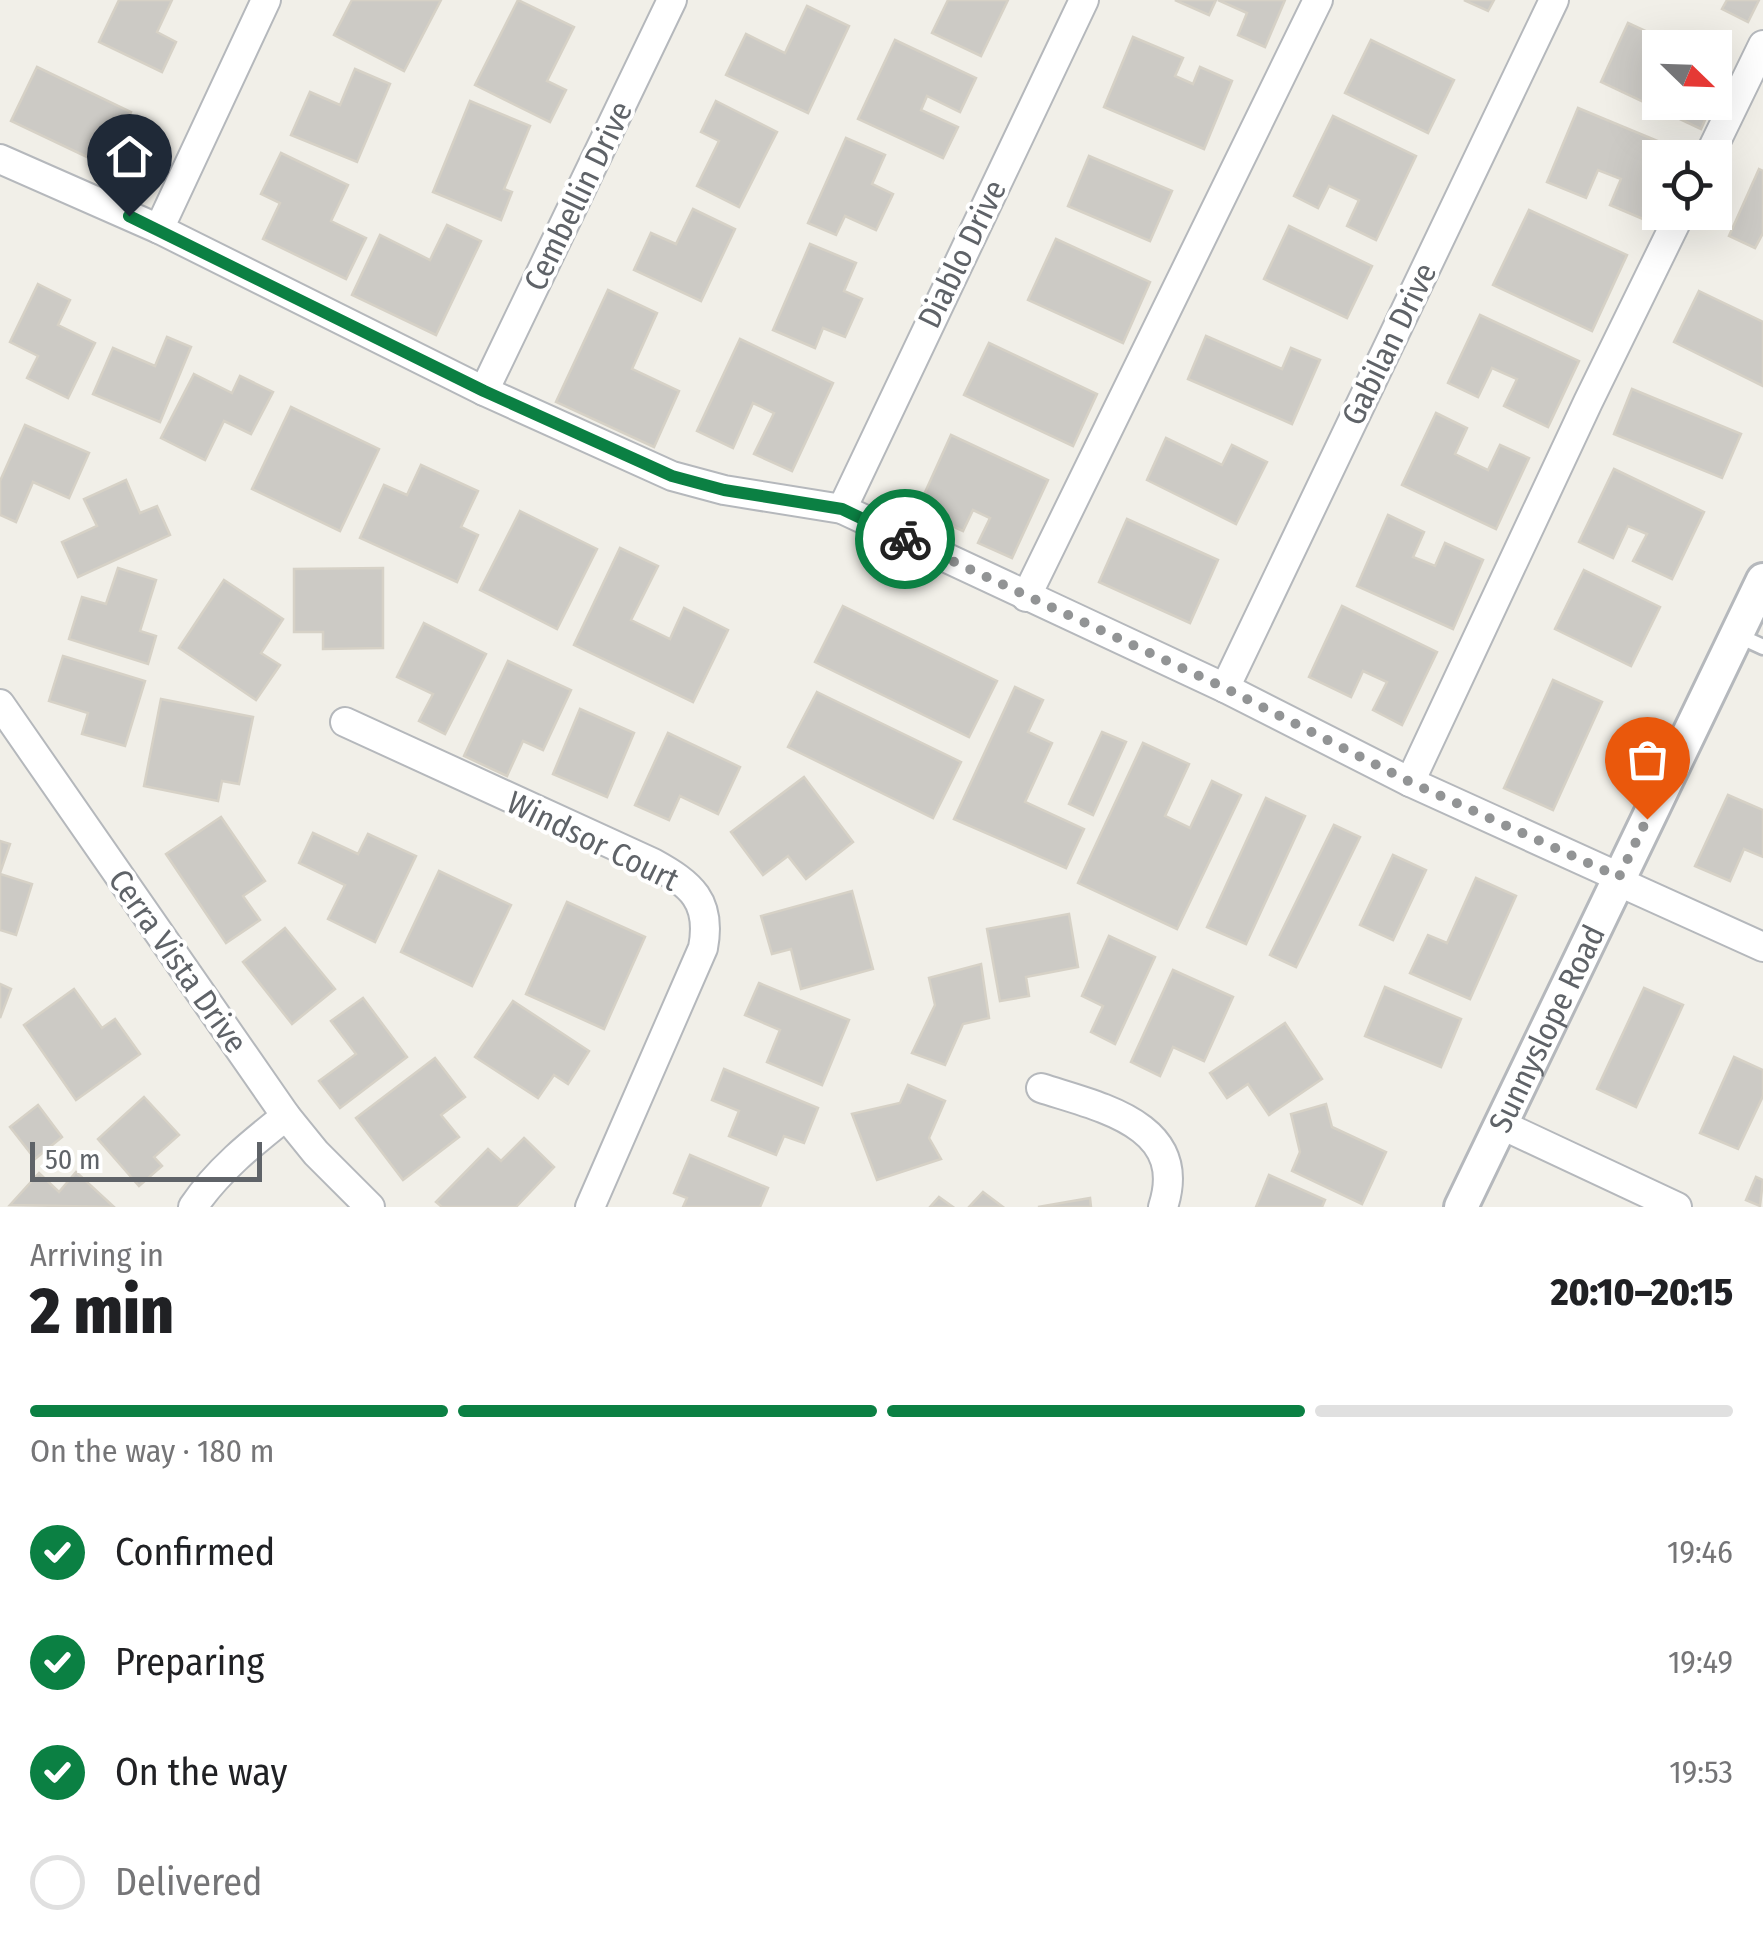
<!DOCTYPE html>
<html lang="en">
<head>
<meta charset="utf-8">
<style>
	:root { --surface:#fff; --page:#f2f2f2; --text:#202124; --muted:#757577; --line:#e0e0e0; --accent:#0b8043 }
	body { margin:0; font-family:"Fira Sans Condensed",sans-serif; background:var(--page); color:var(--text); height:100vh; display:flex; flex-direction:column; font-size:38px; white-space:nowrap }
	* { box-sizing:border-box; margin:0 }
	p { font-size:32px; color:var(--muted) }
	.icon { flex:none; width:55px; height:55px; fill:none; stroke:currentColor; stroke-width:2; stroke-linecap:round; stroke-linejoin:round }
	.map { position:relative; height:1207px; overflow:hidden }
	.side { display:flex; flex-direction:column; background:var(--surface); flex:1 }
	.side>* { flex:none }
	.needle { width:65px; rotate:113deg }
	.controls { position:absolute; left:1642px; top:30px; display:grid; gap:20px }
	.controls a { display:grid; place-items:center; width:90px; height:90px; border-radius:0px; background:var(--surface); box-shadow:0 10px 40px #0002; font-size:50px }
	.scale { position:absolute; left:30px; bottom:25px; width:232px; box-sizing:border-box; padding-left:10px; border:5px solid #5f6368; border-top:0; font-size:28px; line-height:35px; white-space:nowrap; color:#5f6368; -webkit-text-stroke:8px #fff; paint-order:stroke }
	.pin { position:absolute; display:grid; place-items:center; width:85px; height:85px; color:#fff; margin:-102px -42px; border-radius:50% 50% 50% 0; rotate:-45deg; box-shadow:0 0 10px #0007 }
	.pin .icon { rotate:45deg }
	.courier { position:absolute; display:grid; place-items:center; width:100px; height:100px; margin:-50px; border:8px solid #0b8043; border-radius:50%; background:#fff; color:#222; box-shadow:0 2px 12px #0007 }
	.headline em { font-style:normal; font-weight:800 }
	.headline div { display:flex; flex-direction:column-reverse }
	.headline { display:flex; align-items:center; justify-content:space-between; height:170px; padding:0 30px }
	h1 { font-size:65px; font-weight:800; line-height:75px }
	.bar { display:grid; grid-template-columns:repeat(4,1fr); gap:15px 10px; align-content:center; height:120px; padding:0 30px }
	.bar i { height:12px; border-radius:8px; background:var(--line) }
	.bar .selected { background:var(--accent) }
	.bar p { grid-column:span 4 }
	ol { padding:0 30px; list-style:none }
	li { display:flex; align-items:center; gap:30px; height:110px }
	li p { margin-inline-start:auto }
	li .icon { padding:10px; border-radius:50%; background:var(--accent); color:#fff; stroke-width:4 }
	li:last-child { color:var(--muted) }
	li i { width:55px; height:55px; border:5px solid var(--line); border-radius:50% }
	.map>svg:first-child { display:block }
	.building { fill:#cccac5; stroke:#d6d1c6; stroke-width:2.5 }
	.lines { fill:none; stroke-linecap:round; stroke-linejoin:round }
	.service-casing { stroke:#b5b8bc; stroke-width:19 }
	.minor-casing { stroke:#b5b8bc; stroke-width:32 }
	.tertiary-casing { stroke:#b5b8bc; stroke-width:38 }
	.service { stroke:#fff; stroke-width:14 }
	.minor { stroke:#fff; stroke-width:28 }
	.tertiary { stroke:#fff; stroke-width:32 }
	.done { stroke:#929495; stroke-width:10; stroke-dasharray:0 18 }
	.route { stroke:#0b8043; stroke-width:12 }
	.labels { text-anchor:middle; dominant-baseline:central; stroke-width:8; stroke-linejoin:round; paint-order:stroke }
	.street-label { font-size:32px; fill:#5f6368; stroke:#fff }
</style>
</head>
<body>
<div class="map">
<svg width="1763" height="1207" viewBox="0 0 1763 1207">
	<rect width="100%" height="100%" fill="#f1efe8"/>
	<!-- building -->
	<g class="building">
		<polygon points="119,0 172,0 157,32 176,42 162,72 99,42"/>
		<polygon points="352,0 441,0 404,71 334,35"/>
		<polygon points="518,0 574,27 547,81 566,90 550,122 475,85"/>
		<polygon points="948,0 1008,0 981,56 932,33"/>
		<polygon points="1175,0 1216,0 1209,15"/>
		<polygon points="1218,0 1285,0 1265,47 1238,35 1247,13"/>
		<polygon points="1464,0 1494,0 1488,11"/>
		<polygon points="1727,0 1759,0 1748,22 1722,9"/>
		<polygon points="807,6 849,26 808,113 726,75 746,34 785,53"/>
		<polygon points="1628,23 1682,48 1660,48 1660,102 1713,102 1701,129 1601,82"/>
		<polygon points="1133,37 1183,58 1175,76 1193,84 1200,67 1232,81 1204,149 1104,107"/>
		<polygon points="895,40 976,78 960,112 927,96 921,110 958,127 943,158 858,119"/>
		<polygon points="1371,40 1454,80 1428,133 1345,93"/>
		<polygon points="1715,63 1728,69 1715,98"/>
		<polygon points="37,67 131,112 106,166 11,121"/>
		<polygon points="355,69 390,84 357,162 291,135 310,92 340,105"/>
		<polygon points="470,101 530,126 504,189 512,192 501,220 433,192"/>
		<polygon points="716,101 777,132 739,207 697,186 719,141 701,132"/>
		<polygon points="1578,108 1672,147 1668,158 1660,158 1660,177 1643,219 1610,205 1621,179 1598,170 1586,198 1547,182"/>
		<polygon points="1333,116 1416,156 1376,240 1347,226 1359,200 1329,186 1318,208 1294,196"/>
		<polygon points="846,138 885,155 872,184 893,194 876,230 845,216 836,235 808,223"/>
		<polygon points="281,153 348,185 331,221 366,238 346,279 263,239 280,203 261,194"/>
		<polygon points="1089,156 1172,191 1150,241 1068,206"/>
		<polygon points="1759,169 1763,171 1763,233 1755,248 1729,236"/>
		<polygon points="693,209 735,229 701,301 634,270 651,233 676,244"/>
		<polygon points="1529,210 1627,255 1592,331 1493,285"/>
		<polygon points="447,225 481,241 436,335 352,295 380,235 430,260"/>
		<polygon points="1289,226 1372,266 1347,318 1264,279"/>
		<polygon points="1056,239 1150,282 1123,343 1028,300"/>
		<polygon points="810,244 856,263 844,291 862,299 845,337 823,328 815,348 773,330"/>
		<polygon points="38,284 70,300 58,325 95,343 68,398 27,378 38,356 10,342"/>
		<polygon points="608,290 657,313 632,369 679,391 654,447 556,402"/>
		<polygon points="1699,291 1763,322 1763,386 1674,342"/>
		<polygon points="1480,315 1579,361 1548,427 1504,406 1517,379 1492,368 1478,397 1448,383"/>
		<polygon points="1206,336 1282,369 1291,348 1320,360 1292,424 1188,379"/>
		<polygon points="167,337 191,347 160,422 93,394 113,348 155,366"/>
		<polygon points="740,339 833,383 792,471 754,454 774,413 753,403 733,448 697,431"/>
		<polygon points="989,343 1097,394 1073,446 964,395"/>
		<polygon points="194,374 232,393 240,376 273,392 251,434 224,421 205,460 161,438"/>
		<polygon points="1632,389 1741,434 1722,478 1614,434"/>
		<polygon points="291,407 379,449 340,531 252,489"/>
		<polygon points="1436,413 1467,428 1455,454 1488,470 1500,445 1529,458 1496,529 1402,485"/>
		<polygon points="25,425 89,453 69,498 33,482 16,522 0,515 0,481"/>
		<polygon points="951,435 1048,480 1012,558 978,543 990,518 973,510 963,531 917,510"/>
		<polygon points="1166,438 1222,465 1232,445 1267,462 1236,524 1147,480"/>
		<polygon points="421,465 478,491 461,527 478,535 457,582 360,538 384,485 407,495"/>
		<polygon points="1614,469 1704,512 1672,579 1633,561 1647,534 1628,526 1613,558 1579,542"/>
		<polygon points="126,480 140,513 157,506 170,535 78,577 62,542 97,526 84,499"/>
		<polygon points="520,511 597,549 557,629 480,590"/>
		<polygon points="1388,515 1424,532 1413,557 1435,566 1445,543 1483,560 1453,629 1357,586"/>
		<polygon points="1127,519 1218,560 1190,623 1099,582"/>
		<polygon points="620,548 658,566 631,620 670,639 684,608 728,630 693,702 574,645"/>
		<polygon points="118,568 156,580 140,631 156,636 148,664 69,639 82,597 106,604"/>
		<polygon points="383,568 383,648 323,649 323,632 294,632 294,569"/>
		<polygon points="1584,570 1660,607 1631,666 1555,629"/>
		<polygon points="224,580 283,619 261,653 280,665 256,700 179,648"/>
		<polygon points="843,606 997,681 969,737 815,662"/>
		<polygon points="1342,606 1437,652 1402,725 1373,710 1387,682 1363,671 1351,697 1309,677"/>
		<polygon points="424,623 486,654 445,734 419,721 433,694 397,677"/>
		<polygon points="63,656 145,681 125,746 82,734 88,713 49,701"/>
		<polygon points="508,661 571,690 543,750 523,741 507,776 464,756"/>
		<polygon points="1553,680 1602,702 1553,810 1504,788"/>
		<polygon points="1015,687 1043,700 1028,732 1052,743 1025,802 1084,829 1066,868 954,819"/>
		<polygon points="817,692 961,762 933,818 788,747"/>
		<polygon points="161,699 253,717 239,784 222,781 218,801 144,786"/>
		<polygon points="580,709 634,733 607,797 553,774"/>
		<polygon points="1102,732 1126,742 1093,815 1069,804"/>
		<polygon points="668,733 740,767 718,814 680,796 669,820 635,805"/>
		<polygon points="1143,743 1189,764 1165,816 1190,828 1212,781 1241,795 1177,929 1078,883"/>
		<polygon points="804,777 853,842 806,879 788,856 763,875 731,832"/>
		<polygon points="1728,795 1763,810 1763,857 1744,849 1730,881 1695,866"/>
		<polygon points="1266,798 1305,816 1246,944 1207,927"/>
		<polygon points="221,817 265,881 243,896 260,920 226,943 166,854"/>
		<polygon points="1334,825 1360,837 1296,967 1270,955"/>
		<polygon points="313,833 358,854 368,834 416,856 375,942 328,919 345,885 299,863"/>
		<polygon points="0,841 10,844 0,873"/>
		<polygon points="1393,855 1426,870 1393,940 1360,925"/>
		<polygon points="439,871 511,905 472,986 401,952"/>
		<polygon points="0,874 32,884 16,935 0,930"/>
		<polygon points="1476,878 1516,896 1470,999 1410,973 1428,935 1447,943"/>
		<polygon points="852,891 873,969 801,989 791,949 772,954 761,916"/>
		<polygon points="567,902 645,937 604,1029 526,994"/>
		<polygon points="1069,914 1078,967 1026,977 1029,996 1000,1001 987,929"/>
		<polygon points="285,928 335,989 292,1024 243,962"/>
		<polygon points="1109,936 1155,957 1115,1044 1091,1032 1103,1006 1082,996"/>
		<polygon points="981,964 989,1018 963,1024 945,1065 912,1053 935,1005 929,978"/>
		<polygon points="1173,970 1233,997 1204,1061 1173,1047 1160,1076 1131,1062"/>
		<polygon points="759,983 849,1020 822,1085 767,1062 780,1030 745,1015"/>
		<polygon points="0,984 11,989 0,1018"/>
		<polygon points="1385,987 1461,1019 1441,1067 1365,1036"/>
		<polygon points="1644,988 1683,1005 1636,1107 1597,1089"/>
		<polygon points="74,989 102,1028 115,1019 140,1054 76,1100 24,1025"/>
		<polygon points="363,998 407,1057 340,1108 319,1081 356,1054 331,1021"/>
		<polygon points="513,1001 589,1051 568,1084 554,1075 538,1098 475,1057"/>
		<polygon points="1285,1023 1322,1079 1269,1115 1248,1084 1227,1098 1210,1073"/>
		<polygon points="1734,1057 1763,1070 1763,1096 1738,1149 1700,1133"/>
		<polygon points="435,1058 465,1097 441,1115 459,1137 403,1180 356,1118"/>
		<polygon points="724,1069 818,1108 804,1143 784,1136 776,1155 729,1136 739,1111 712,1100"/>
		<polygon points="908,1085 945,1101 929,1138 941,1159 877,1180 852,1114 900,1103"/>
		<polygon points="144,1097 179,1135 154,1157 162,1166 139,1186 98,1139"/>
		<polygon points="1326,1104 1332,1127 1386,1152 1362,1204 1292,1171 1300,1152 1291,1114"/>
		<polygon points="38,1105 62,1137 35,1159 10,1127"/>
		<polygon points="524,1138 554,1167 516,1207 442,1207 436,1202 488,1149 501,1161"/>
		<polygon points="690,1155 768,1188 760,1207 683,1207 687,1198 674,1193"/>
		<polygon points="76,1172 114,1207 10,1205 39,1173 59,1192"/>
		<polygon points="1269,1175 1325,1200 1322,1207 1256,1207"/>
		<polygon points="1756,1177 1763,1180 1760,1206 1746,1200"/>
		<polygon points="983,1192 1003,1207 969,1207"/>
		<polygon points="939,1197 953,1207 930,1207"/>
		<polygon points="1090,1198 1091,1207 1038,1207"/>
	</g>
	<g class="lines">
		<defs>
			<polyline id="service" points="1737,635 1763,647"/>
			<g id="minor">
				<polyline points="1708,158 1763,45"/>
				<polyline points="0,159 159,229 484,391 672,476 724,490 842,509 1225,688 1410,782 1619,877 1617,881 1763,947"/>
				<polyline points="159,229 266,0"/>
				<polyline points="484,391 672,0"/>
				<polyline points="842,509 1084,0"/>
				<polyline points="1026,597 1318,0"/>
				<polyline points="1225,688 1554,0"/>
				<polyline points="0,704 286,1116 316,1153 370,1207"/>
				<path d="M345 722 653 863C691 884 712 901 703 948L590 1207"/>
				<polyline points="1410,782 1588,402 1681,212"/>
				<path d="M1041 1088C1099 1107 1190 1124 1163 1207"/>
				<polyline points="1502,1125 1677,1207"/>
				<path d="M193 1207C217 1171 252 1143 286 1116"/>
			</g>
			<g id="tertiary">
				<path id="s1" d="M1461 1207 1763 580"/>
			</g>
		</defs>
		<!-- service casing -->
		<use href="#service" class="service-casing"/>
		<!-- minor casing -->
		<use href="#minor" class="minor-casing"/>
		<!-- tertiary casing -->
		<use href="#tertiary" class="tertiary-casing"/>
		<!-- service -->
		<use href="#service" class="service"/>
		<!-- minor -->
		<use href="#minor" class="minor"/>
		<!-- tertiary -->
		<use href="#tertiary" class="tertiary"/>
	</g>
	<g class="lines">
		<!-- done -->
		<polyline class="done" points="905,539 1225,688 1410,782 1619,877 1647,819"/>
		<!-- route -->
		<polyline class="route" points="129,216 484,391 672,476 724,490 842,509 905,539"/>
	</g>
	<g class="labels">
		<!-- street labels -->
		<g class="street-label">
			<text transform="translate(578 196) rotate(-64)">Cembellin Drive</text>
			<text transform="translate(962 254) rotate(-64)">Diablo Drive</text>
			<text transform="translate(1389 344) rotate(-64)">Gabilan Drive</text>
			<text transform="translate(593 841) rotate(26)">Windsor Court</text>
			<text transform="translate(178 961) rotate(55)">Cerra Vista Drive</text>
			<text stroke="none"><textPath href="#s1" startOffset="198">Sunnyslope Road</textPath></text>
		</g>
	</g>
</svg>
<div class="controls">
<a><svg class="needle" viewBox="-14 -14 28 28"><path d="M0-13l5 13h-10z" fill="#e53935"/><path d="M0 13l5-13h-10z" fill="#757577"/></svg></a>
<a><svg class="icon" aria-label="locate" viewBox="0 0 24 24"><circle cx="12" cy="12" r="6"/><path d="M12 2v4M12 18v4M2 12h4M18 12h4"/></svg></a>
</div>
<div class="scale">50 m</div>
<div class="pin" style="left:1647px;top:819px;background:#ea580c"><svg class="icon" aria-label="bag" viewBox="0 0 24 24"><path d="M5 8h14l-1 12H6zM9 8a3 3 0 0 1 6 0"/></svg></div>
<div class="pin" style="left:129px;top:216px;background:#1f2937"><svg class="icon" aria-label="home" viewBox="0 0 24 24"><path d="M3 11l9-7 9 7M6 9v11h12V9"/></svg></div>
<div class="courier" style="left:905px;top:539px"><svg class="icon" aria-label="bike" viewBox="0 0 24 24"><circle cx="6" cy="16" r="4"/><circle cx="18" cy="16" r="4"/><path d="M6 16l4-8h5l3 8M10 8l3 8H6M13 5h3"/></svg></div>
</div>
<section class="side">
<div class="headline"><div><h1>2 min</h1><p>Arriving in</p></div><em>20:10–20:15</em></div>
<div class="bar"><i class="selected"></i><i class="selected"></i><i class="selected"></i><i></i><p>On the way · 180 m</p></div>
<ol>
<li><svg class="icon" aria-label="check" viewBox="0 0 24 24"><path d="M5 12l5 5 9-10"/></svg>Confirmed<p>19:46</p></li>
<li><svg class="icon" aria-label="check" viewBox="0 0 24 24"><path d="M5 12l5 5 9-10"/></svg>Preparing<p>19:49</p></li>
<li><svg class="icon" aria-label="check" viewBox="0 0 24 24"><path d="M5 12l5 5 9-10"/></svg>On the way<p>19:53</p></li>
<li><i></i>Delivered</li>
</ol>
</section>
</body>
</html>
